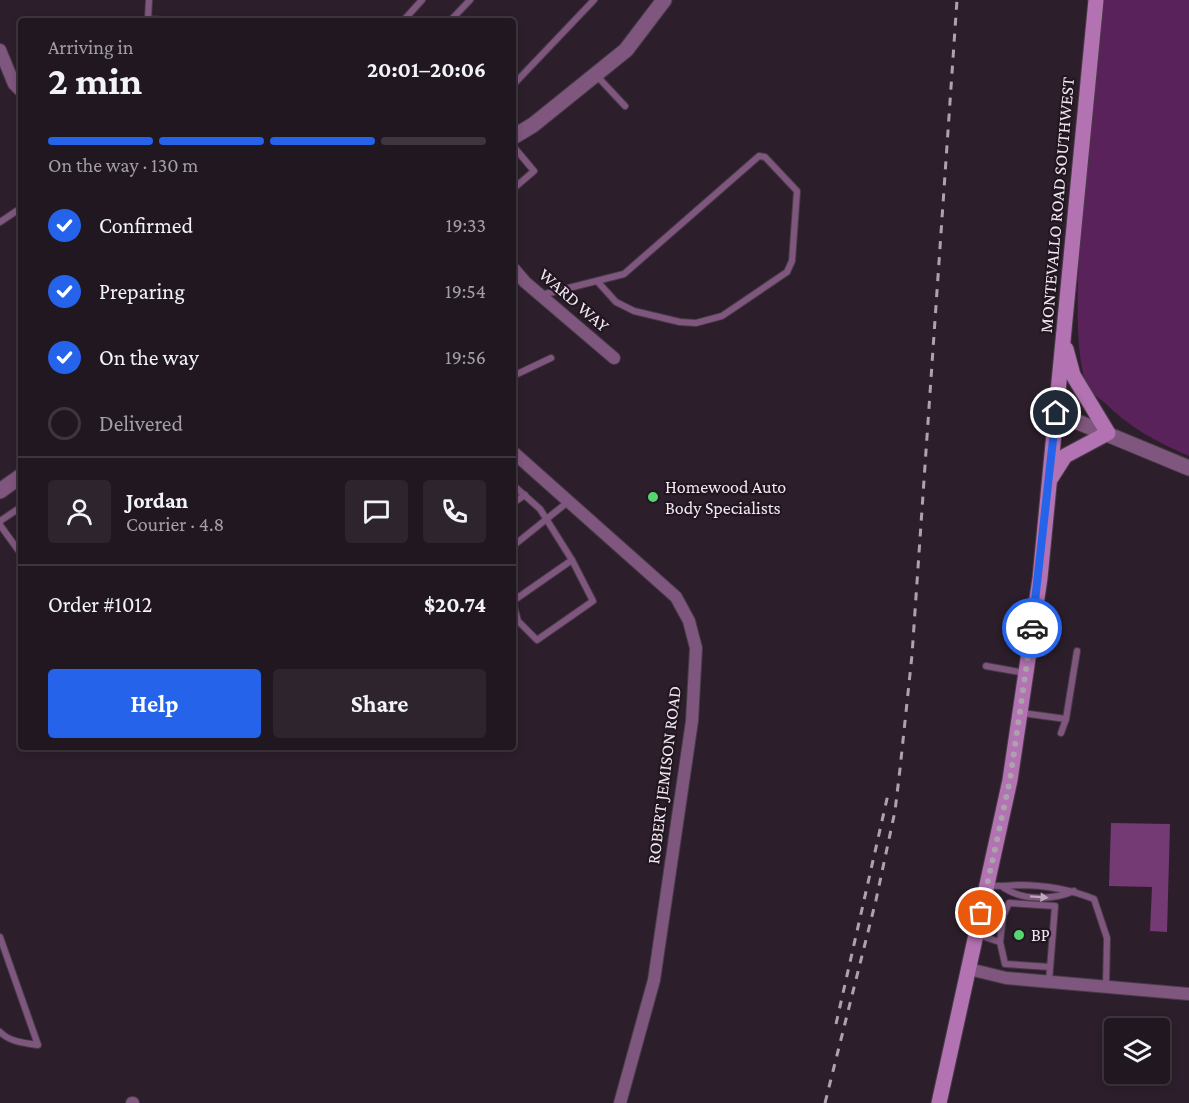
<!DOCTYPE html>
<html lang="en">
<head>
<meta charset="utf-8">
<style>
	:root { --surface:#211720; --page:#2d242d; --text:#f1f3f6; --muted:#a29fa5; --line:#3e363e; --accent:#2563eb }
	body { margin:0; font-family:"Crimson Pro",serif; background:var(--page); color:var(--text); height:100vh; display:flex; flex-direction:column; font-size:22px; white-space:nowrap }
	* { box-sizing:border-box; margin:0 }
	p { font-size:20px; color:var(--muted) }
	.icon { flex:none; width:33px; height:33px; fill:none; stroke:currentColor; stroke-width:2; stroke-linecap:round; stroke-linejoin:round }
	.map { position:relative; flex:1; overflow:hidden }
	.details { position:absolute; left:18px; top:18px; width:498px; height:732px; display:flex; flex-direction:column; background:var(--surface); border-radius:6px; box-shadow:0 3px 9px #0003,0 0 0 2px var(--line) }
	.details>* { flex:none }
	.controls { position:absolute; left:1104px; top:1018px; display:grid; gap:12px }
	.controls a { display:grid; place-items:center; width:66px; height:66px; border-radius:6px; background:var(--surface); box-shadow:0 3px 9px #0003,0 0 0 2px var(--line); font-size:30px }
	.pin { position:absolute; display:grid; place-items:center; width:51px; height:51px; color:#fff; margin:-26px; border:3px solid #fff; border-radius:50%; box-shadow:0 2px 6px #0007 }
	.courier { position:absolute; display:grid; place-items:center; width:60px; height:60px; margin:-30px; border:4px solid #2563eb; border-radius:50%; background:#fff; color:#222; box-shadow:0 2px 8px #0007 }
	.summary em { font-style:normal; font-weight:700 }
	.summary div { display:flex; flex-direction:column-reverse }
	.summary { display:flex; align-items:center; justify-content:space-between; height:102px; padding:0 30px }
	h1 { font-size:39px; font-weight:700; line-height:45px }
	.bar { display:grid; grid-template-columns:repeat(4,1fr); gap:9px 6px; align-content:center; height:72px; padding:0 30px }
	.bar i { height:8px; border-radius:4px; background:var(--line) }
	.bar .on { background:var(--accent) }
	.bar p { grid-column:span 4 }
	.line { display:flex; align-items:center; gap:15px; padding:0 30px; border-top:2px solid var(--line) }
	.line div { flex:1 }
	.round { display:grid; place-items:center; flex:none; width:63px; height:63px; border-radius:6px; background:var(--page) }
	ol { padding:0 30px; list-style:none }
	li { display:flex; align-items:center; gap:18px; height:66px }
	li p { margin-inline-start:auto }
	li .icon { padding:6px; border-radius:50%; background:var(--accent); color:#fff; stroke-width:4 }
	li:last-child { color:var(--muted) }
	li i { width:33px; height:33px; border:3px solid var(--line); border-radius:50% }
	.cta { display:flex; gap:12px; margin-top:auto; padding:12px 30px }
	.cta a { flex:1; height:69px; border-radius:6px; background:var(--accent); color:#fff; font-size:24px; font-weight:700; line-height:69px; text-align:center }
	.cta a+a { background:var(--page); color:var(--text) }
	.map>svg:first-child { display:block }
	.green { fill:#5a225a }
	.building { fill:#743a74 }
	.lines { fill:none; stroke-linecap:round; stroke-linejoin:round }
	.service-casing { stroke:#483b47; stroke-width:8 }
	.minor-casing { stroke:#483b47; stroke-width:14 }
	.tertiary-casing { stroke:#483b47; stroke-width:17 }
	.secondary-casing { stroke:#483b47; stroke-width:17 }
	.service { stroke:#7f567e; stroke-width:6 }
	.minor { stroke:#7f567e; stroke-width:12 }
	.tertiary { stroke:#7f567e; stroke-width:15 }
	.secondary { stroke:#b372b1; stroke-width:15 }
	.rail { stroke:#aea3ad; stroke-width:3; stroke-dasharray:8 8; stroke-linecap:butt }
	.oneway { fill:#bea6bd }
	.done { stroke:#aca2ac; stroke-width:6; stroke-dasharray:0 10.8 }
	.route { stroke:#2563eb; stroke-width:8 }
	.poi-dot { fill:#57d570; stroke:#221621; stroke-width:2 }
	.labels { text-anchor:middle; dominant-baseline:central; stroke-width:4.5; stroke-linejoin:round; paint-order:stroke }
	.street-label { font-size:18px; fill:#f1e8f1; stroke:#221621 }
	.poi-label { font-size:18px; fill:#f1e8f1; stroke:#221621; text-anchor:start }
</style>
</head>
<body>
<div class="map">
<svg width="1189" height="1103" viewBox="0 0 1189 1103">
	<rect width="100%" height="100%" fill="#2c1f2b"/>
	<!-- green -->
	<path class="green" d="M1104 0H1189V456C1155 441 1132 429 1105 403 1100 399 1092 394 1089 388 1059 341 1097 67 1104 0Z"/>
	<!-- building -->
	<polygon class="building" points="1111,823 1170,824 1167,932 1150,931 1152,887 1109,886"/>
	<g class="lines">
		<defs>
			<g id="service">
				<polyline points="149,0 148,19 175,21"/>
				<polyline points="403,21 422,0"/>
				<polyline points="450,21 470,0"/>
				<polyline points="596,75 625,106"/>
				<polyline points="513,85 594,0"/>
				<polyline points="513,146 534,171 513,189"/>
				<polyline points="0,222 21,208"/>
				<polyline points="541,295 624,274 759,156 765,157 797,191 792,261 787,272 722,316 696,323 680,322 634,311 616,302 597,281"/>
				<polyline points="513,376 551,358"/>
				<polyline points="513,485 540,509 572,560 593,601 537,640 518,621 513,603"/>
				<polyline points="513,503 525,495"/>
				<polyline points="0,521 21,507"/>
				<polyline points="0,525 21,554"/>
				<polyline points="513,546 569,501"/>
				<polyline points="513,601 572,560"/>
				<polyline points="986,666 1025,673"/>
				<polyline points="1022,713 1066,719"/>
				<polyline points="1061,733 1066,719 1077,651"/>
				<path d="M989 885C1000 887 1007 886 1018 885 1045 885 1069 889 1094 899L1107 938 1106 986"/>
				<path d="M1004 888C1024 901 1053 900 1074 891"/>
				<polyline points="981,913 1003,916 1009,903 1055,906 1049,981"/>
				<polyline points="1003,916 1000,942 1005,964 1050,967"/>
				<polyline points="978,935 1000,942"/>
				<path d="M0 937 38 1045C24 1043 10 1042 0 1032"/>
			</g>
			<g id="minor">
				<polyline points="0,50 14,84 21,91"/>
				<polyline points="513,268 525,282 614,358"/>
				<polyline points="513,452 676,597 689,621 696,648 692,721 654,980 620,1103"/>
				<polyline points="969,969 1006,978 1189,994"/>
				<polyline points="132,1103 133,1103"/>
			</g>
			<g id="tertiary">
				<polyline points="513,137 533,125 626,50 664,0"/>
				<polyline points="1056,413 1189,468"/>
				<polyline points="0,491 21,476"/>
			</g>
			<g id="secondary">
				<polyline points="1051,478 1065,456 1108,433 1073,375 1066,349"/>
				<polyline points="939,1103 1010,780 1040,578 1096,0"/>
			</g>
		</defs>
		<!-- service casing -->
		<use href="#service" class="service-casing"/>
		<!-- minor casing -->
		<use href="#minor" class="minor-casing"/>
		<!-- tertiary casing -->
		<use href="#tertiary" class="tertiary-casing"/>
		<!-- secondary casing -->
		<use href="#secondary" class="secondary-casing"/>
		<!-- service -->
		<use href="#service" class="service"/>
		<!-- minor -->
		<use href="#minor" class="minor"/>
		<!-- tertiary -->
		<use href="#tertiary" class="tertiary"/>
		<!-- secondary -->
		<use href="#secondary" class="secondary"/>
		<!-- rail -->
		<g class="rail">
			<polyline points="836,1024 889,790"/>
			<polyline points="825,1103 876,900 895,811 900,769 912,655 957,0"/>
		</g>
	</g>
	<!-- one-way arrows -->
	<defs><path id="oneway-solid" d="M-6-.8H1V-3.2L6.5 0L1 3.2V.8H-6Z" transform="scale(1.5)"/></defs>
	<use class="oneway" href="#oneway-solid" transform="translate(1039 897) rotate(4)"/>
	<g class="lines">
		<!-- done -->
		<polyline class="done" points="981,913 1010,780 1032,628"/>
		<!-- route -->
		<polyline class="route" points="1032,628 1056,413"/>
	</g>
	<!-- markers -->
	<g class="poi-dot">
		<circle cx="653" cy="497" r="6"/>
		<circle cx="1019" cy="935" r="6"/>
	</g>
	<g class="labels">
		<!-- street labels -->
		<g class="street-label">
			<text transform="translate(1057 205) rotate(-85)">MONTEVALLO ROAD SOUTHWEST</text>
			<text transform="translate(574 300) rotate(41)">WARD WAY</text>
			<text transform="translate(664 775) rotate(-83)">ROBERT JEMISON ROAD</text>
		</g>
		<!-- poi labels -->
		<g class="poi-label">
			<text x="665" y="487">Homewood Auto<tspan x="665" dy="21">Body Specialists</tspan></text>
			<text x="1031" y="935">BP</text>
		</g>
	</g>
</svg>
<div class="controls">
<a><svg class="icon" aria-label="layers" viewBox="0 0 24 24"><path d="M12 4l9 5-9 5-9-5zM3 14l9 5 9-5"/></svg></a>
</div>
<div class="pin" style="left:981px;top:913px;background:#ea580c"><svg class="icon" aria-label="bag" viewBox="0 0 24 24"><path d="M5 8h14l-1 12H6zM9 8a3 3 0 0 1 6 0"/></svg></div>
<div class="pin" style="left:1056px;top:413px;background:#1f2937"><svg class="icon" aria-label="home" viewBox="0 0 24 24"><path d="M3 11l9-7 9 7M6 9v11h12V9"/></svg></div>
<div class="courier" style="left:1032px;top:628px"><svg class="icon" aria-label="car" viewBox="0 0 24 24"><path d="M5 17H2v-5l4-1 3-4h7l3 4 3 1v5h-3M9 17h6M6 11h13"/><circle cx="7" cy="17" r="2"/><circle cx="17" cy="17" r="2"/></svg></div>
<section class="details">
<div class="summary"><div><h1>2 min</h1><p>Arriving in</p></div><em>20:01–20:06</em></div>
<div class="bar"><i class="on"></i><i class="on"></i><i class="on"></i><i></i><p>On the way · 130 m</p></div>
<ol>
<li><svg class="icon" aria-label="check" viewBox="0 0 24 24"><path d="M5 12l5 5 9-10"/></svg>Confirmed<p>19:33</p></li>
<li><svg class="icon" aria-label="check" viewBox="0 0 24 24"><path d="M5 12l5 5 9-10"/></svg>Preparing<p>19:54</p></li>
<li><svg class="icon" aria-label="check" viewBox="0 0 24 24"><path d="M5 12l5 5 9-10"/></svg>On the way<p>19:56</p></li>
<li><i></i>Delivered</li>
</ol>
<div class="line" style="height:108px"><a class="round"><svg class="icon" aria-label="person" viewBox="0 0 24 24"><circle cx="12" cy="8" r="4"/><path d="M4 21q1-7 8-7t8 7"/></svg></a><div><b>Jordan</b><p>Courier · 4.8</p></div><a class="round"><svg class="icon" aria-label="chat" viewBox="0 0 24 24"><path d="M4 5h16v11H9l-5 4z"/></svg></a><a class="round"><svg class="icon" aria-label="phone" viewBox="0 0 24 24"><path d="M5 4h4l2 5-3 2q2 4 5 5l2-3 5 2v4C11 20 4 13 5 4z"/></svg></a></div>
<div class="line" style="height:78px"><div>Order #1012</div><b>$20.74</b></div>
<div class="cta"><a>Help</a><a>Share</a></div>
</section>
</div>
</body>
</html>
